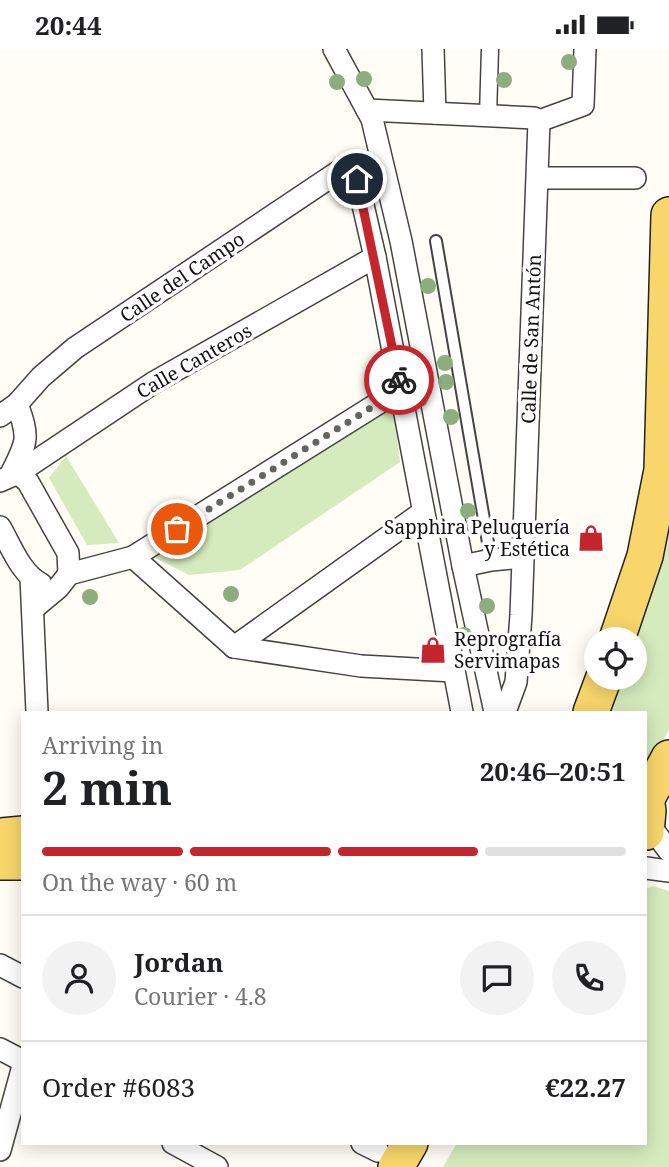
<!DOCTYPE html>
<html lang="en">
<head>
<meta charset="utf-8">
<style>
	:root { --surface:#fff; --page:#f2f2f2; --text:#202124; --muted:#757577; --line:#e0e0e0; --accent:#c4262e }
	body { margin:0; font-family:"Noto Serif",serif; background:var(--page); color:var(--text); height:100vh; display:flex; flex-direction:column; font-size:26px; white-space:nowrap }
	* { box-sizing:border-box; margin:0 }
	p { font-size:23px; color:var(--muted) }
	.icon { flex:none; width:38px; height:38px; fill:none; stroke:currentColor; stroke-width:2; stroke-linecap:round; stroke-linejoin:round }
	.map { position:relative; flex:1; overflow:hidden }
	.drawer { position:absolute; left:21px; top:662px; width:626px; height:434px; display:flex; flex-direction:column; background:var(--surface); border-radius:0px; box-shadow:0 4px 18px #0003 }
	.drawer>* { flex:none }
	.fabs { position:absolute; left:584px; top:578px; display:grid; gap:14px }
	.fabs a { display:grid; place-items:center; width:63px; height:63px; border-radius:50%; background:var(--surface); box-shadow:0 4px 18px #0003; font-size:35px }
	.pin { position:absolute; display:grid; place-items:center; width:60px; height:60px; color:#fff; margin:-30px; border:4px solid #fff; border-radius:50%; box-shadow:0 2px 7px #0007 }
	.courier { position:absolute; display:grid; place-items:center; width:70px; height:70px; margin:-35px; border:5px solid #c4262e; border-radius:50%; background:#fff; color:#222; box-shadow:0 2px 9px #0007 }
	.overview em { font-style:normal; font-weight:700 }
	.overview div { display:flex; flex-direction:column-reverse }
	.overview { display:flex; align-items:center; justify-content:space-between; height:119px; padding:0 21px }
	h1 { font-size:46px; font-weight:700; line-height:52px }
	.bar { display:grid; grid-template-columns:repeat(4,1fr); gap:10px 7px; align-content:center; height:84px; padding:0 21px }
	.bar i { height:9px; border-radius:5px; background:var(--line) }
	.bar .selected { background:var(--accent) }
	.bar p { grid-column:span 4 }
	.line { display:flex; align-items:center; gap:18px; padding:0 21px; border-top:2px solid var(--line) }
	.line div { flex:1 }
	.round { display:grid; place-items:center; flex:none; width:74px; height:74px; border-radius:37px; background:var(--page) }
	.status { display:flex; justify-content:space-between; align-items:center; height:49px; padding:0 35px; background:var(--surface); direction:ltr }
	.status svg { height:19px; fill:currentColor }
	.map>svg:first-child { display:block }
	.green { fill:#d5ebbd }
	.lines { fill:none; stroke-linecap:round; stroke-linejoin:round }
	.service-casing { stroke:#444; stroke-width:14 }
	.pedestrian-casing { stroke:#444; stroke-width:19 }
	.minor-casing { stroke:#444; stroke-width:24 }
	.primary-casing { stroke:#222; stroke-width:38 }
	.service { stroke:#fff; stroke-width:10 }
	.pedestrian { stroke:#fff; stroke-width:16 }
	.minor { stroke:#fff; stroke-width:21 }
	.primary { stroke:#f9d66b; stroke-width:35 }
	.tree { fill:#8dad7f }
	.done { stroke:#646461; stroke-width:7; stroke-dasharray:0 12.6 }
	.route { stroke:#c4262e; stroke-width:9 }
	.labels { text-anchor:middle; dominant-baseline:central; stroke-width:7; stroke-linejoin:round; paint-order:stroke }
	.street-label { font-size:19px; fill:#111; stroke:#fff }
	.poi-label { font-size:19px; fill:#111; stroke:#fff; text-anchor:end }
</style>
</head>
<body>
<div class="status"><b>20:44</b><svg viewBox="0 0 49 12"><path d="M0 12V9h3v3zM5 12V6h3v6zM10 12V3h3v9zM15 12V0h3v12zM26 1h20v11H26zM47 4h2v5h-2z"/></svg></div>
<div class="map">
<svg width="669" height="1118" viewBox="0 0 669 1118">
	<rect width="100%" height="100%" fill="#fffdf5"/>
	<!-- green -->
	<g class="green">
		<polygon points="393,355 400,413 240,521 189,526 150,506"/>
		<polygon points="66,407 119,494 87,496 49,429"/>
		<polygon points="669,473 669,681 648,718 646,716 646,663 605,663 618,628 635,628 635,590"/>
		<polygon points="653,837 669,842 669,1118 443,1118 457,1094 646,1094 646,840"/>
	</g>
	<g class="lines">
		<defs>
			<polyline id="service" points="436,192 491,511"/>
			<polyline id="pedestrian" points="488,67 490,0"/>
			<g id="minor">
				<polyline points="334,0 372,70 401,192 463,517 495,663"/>
				<polyline points="433,0 435,64"/>
				<polyline points="367,61 534,69 539,72"/>
				<polyline points="539,72 583,56 585,0"/>
				<polyline points="538,129 635,129"/>
				<polyline points="0,367 17,355 41,328 75,299 338,123 357,130 375,208 462,663"/>
				<polyline points="18,424 153,334 375,208"/>
				<path d="M11 425C27 393 30 390 17 355"/>
				<polyline points="0,432 18,424 28,433 68,504 69,525"/>
				<path d="M0 478C11 497 21 525 41 535"/>
				<polyline points="133,508 234,598"/>
				<polyline points="463,517 491,511 522,508"/>
				<polyline points="31,528 37,663"/>
				<polyline points="34,559 58,539 69,525 133,508 401,340"/>
				<polyline points="234,598 423,463"/>
				<polyline points="234,598 361,617 453,622"/>
				<polyline points="505,663 516,633 521,566 539,72"/>
				<polyline points="648,774 669,802"/>
				<polyline points="646,819 669,822"/>
				<polyline points="0,916 23,928"/>
				<polyline points="0,1000 23,1012"/>
				<polyline points="173,1094 217,1118"/>
				<polyline points="362,1094 378,1102"/>
				<polyline points="0,1101 23,1017"/>
			</g>
			<g id="primary">
				<polyline points="617,590 645,507 662,421 669,166"/>
				<polyline points="591,663 604,628"/>
				<polyline points="646,750 648,762 646,783"/>
				<polyline points="646,751 669,709"/>
				<polyline points="0,787 23,785"/>
				<polyline points="0,813 23,813"/>
				<polyline points="396,1118 410,1094"/>
			</g>
		</defs>
		<!-- service casing -->
		<use href="#service" class="service-casing"/>
		<!-- pedestrian casing -->
		<use href="#pedestrian" class="pedestrian-casing"/>
		<!-- minor casing -->
		<use href="#minor" class="minor-casing"/>
		<!-- primary casing -->
		<use href="#primary" class="primary-casing"/>
		<!-- service -->
		<use href="#service" class="service"/>
		<!-- pedestrian -->
		<use href="#pedestrian" class="pedestrian"/>
		<!-- minor -->
		<use href="#minor" class="minor"/>
		<!-- primary -->
		<use href="#primary" class="primary"/>
	</g>
	<!-- trees -->
	<g class="tree">
		<circle cx="569" cy="13" r="8"/>
		<circle cx="364" cy="30" r="8"/>
		<circle cx="504" cy="31" r="8"/>
		<circle cx="337" cy="33" r="8"/>
		<circle cx="428" cy="237" r="8"/>
		<circle cx="445" cy="314" r="8"/>
		<circle cx="446" cy="333" r="8"/>
		<circle cx="420" cy="350" r="8"/>
		<circle cx="451" cy="368" r="8"/>
		<circle cx="468" cy="462" r="8"/>
		<circle cx="231" cy="545" r="8"/>
		<circle cx="90" cy="548" r="8"/>
		<circle cx="487" cy="557" r="8"/>
		<circle cx="464" cy="586" r="8"/>
	</g>
	<g class="lines">
		<!-- done -->
		<polyline class="done" points="177,480 401,340 399,331"/>
		<!-- route -->
		<polyline class="route" points="357,130 399,331"/>
	</g>
	<!-- icons -->
	<defs>
		<symbol id="shop-bare" viewBox="-9 -9 18 18"><path d="M-5-2.5h2.3a2.7 3.5 0 0 1 5.4 0H5L5.5 6h-11ZM-1.5-2.5h3a1.5 2.3 0 0 0-3 0Z" fill="#c4262e" stroke="#fff" stroke-width="2.5" paint-order="stroke"/></symbol>
	</defs>
	<g fill-rule="evenodd">
		<use href="#shop-bare" x="572" y="470" width="38" height="38"/>
		<use href="#shop-bare" x="414" y="582" width="38" height="38"/>
	</g>
	<g class="labels">
		<!-- street labels -->
		<g class="street-label">
			<text transform="translate(182 228) rotate(-34)">Calle del Campo</text>
			<text transform="translate(531 290) rotate(-88)">Calle de San Antón</text>
			<text transform="translate(194 312) rotate(-30)">Calle Canteros</text>
		</g>
		<!-- poi labels -->
		<g class="poi-label">
			<text x="570" y="478">Sapphira Peluquería<tspan x="570" dy="22">y Estética</tspan></text>
			<text x="454" y="590" text-anchor="start">Reprografía<tspan x="454" dy="22">Servimapas</tspan></text>
		</g>
	</g>
</svg>
<div class="fabs">
<a><svg class="icon" aria-label="locate" viewBox="0 0 24 24"><circle cx="12" cy="12" r="6"/><path d="M12 2v4M12 18v4M2 12h4M18 12h4"/></svg></a>
</div>
<div class="pin" style="left:177px;top:480px;background:#ea580c"><svg class="icon" aria-label="bag" viewBox="0 0 24 24"><path d="M5 8h14l-1 12H6zM9 8a3 3 0 0 1 6 0"/></svg></div>
<div class="pin" style="left:357px;top:130px;background:#1f2937"><svg class="icon" aria-label="home" viewBox="0 0 24 24"><path d="M3 11l9-7 9 7M6 9v11h12V9"/></svg></div>
<div class="courier" style="left:399px;top:331px"><svg class="icon" aria-label="bike" viewBox="0 0 24 24"><circle cx="6" cy="16" r="4"/><circle cx="18" cy="16" r="4"/><path d="M6 16l4-8h5l3 8M10 8l3 8H6M13 5h3"/></svg></div>
<section class="drawer">
<div class="overview"><div><h1>2 min</h1><p>Arriving in</p></div><em>20:46–20:51</em></div>
<div class="bar"><i class="selected"></i><i class="selected"></i><i class="selected"></i><i></i><p>On the way · 60 m</p></div>
<div class="line" style="height:126px"><a class="round"><svg class="icon" aria-label="person" viewBox="0 0 24 24"><circle cx="12" cy="8" r="4"/><path d="M4 21q1-7 8-7t8 7"/></svg></a><div><b>Jordan</b><p>Courier · 4.8</p></div><a class="round"><svg class="icon" aria-label="chat" viewBox="0 0 24 24"><path d="M4 5h16v11H9l-5 4z"/></svg></a><a class="round"><svg class="icon" aria-label="phone" viewBox="0 0 24 24"><path d="M5 4h4l2 5-3 2q2 4 5 5l2-3 5 2v4C11 20 4 13 5 4z"/></svg></a></div>
<div class="line" style="height:91px"><div>Order #6083</div><b>€22.27</b></div>
</section>
</div>
</body>
</html>
